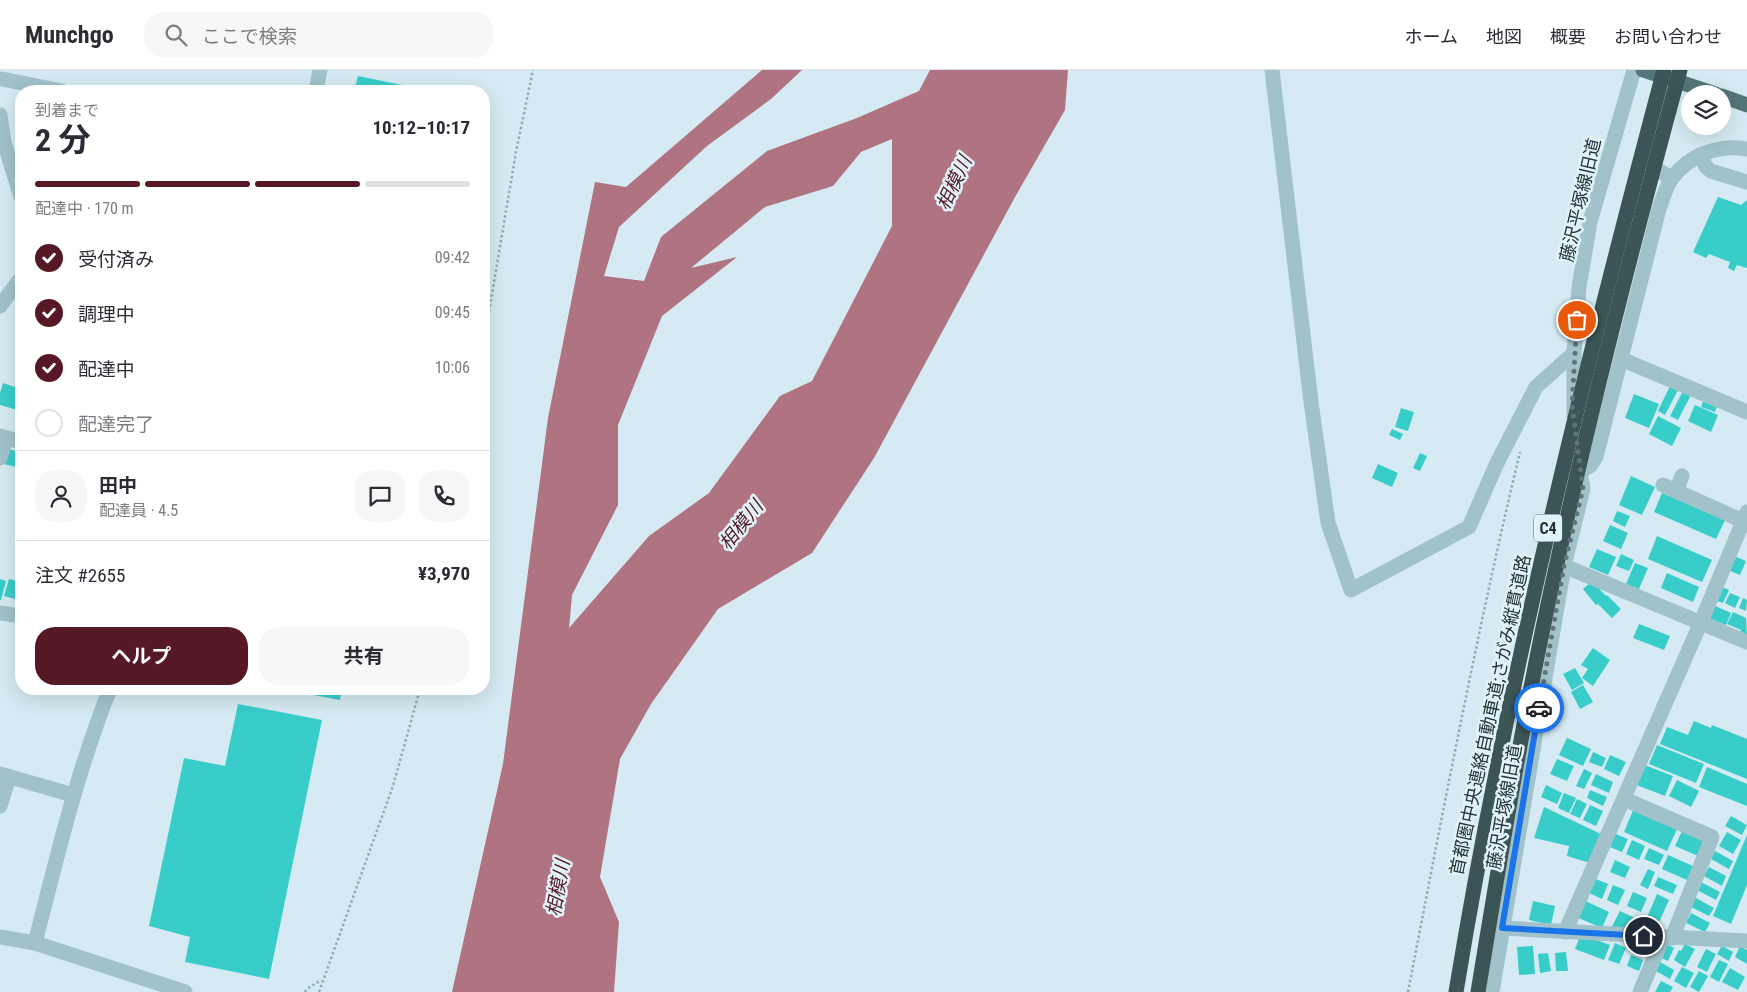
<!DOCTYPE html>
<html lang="ja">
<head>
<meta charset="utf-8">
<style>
	:root { --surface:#fff; --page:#f7f7f7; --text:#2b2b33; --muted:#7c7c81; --line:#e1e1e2; --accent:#571825 }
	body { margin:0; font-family:"Roboto Condensed","Noto Sans JP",sans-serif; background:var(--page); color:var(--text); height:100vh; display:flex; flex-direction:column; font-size:19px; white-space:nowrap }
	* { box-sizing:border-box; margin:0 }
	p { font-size:16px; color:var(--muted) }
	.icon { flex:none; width:28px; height:28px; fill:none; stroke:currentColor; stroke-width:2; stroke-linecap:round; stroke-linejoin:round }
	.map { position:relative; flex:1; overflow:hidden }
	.side { position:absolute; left:15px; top:15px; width:475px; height:610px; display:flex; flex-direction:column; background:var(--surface); border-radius:20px; box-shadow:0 5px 20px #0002 }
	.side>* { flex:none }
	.buttons { position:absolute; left:1681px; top:15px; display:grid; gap:10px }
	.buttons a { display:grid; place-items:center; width:50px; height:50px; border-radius:50%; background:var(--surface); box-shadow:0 5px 20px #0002; font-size:25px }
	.pin { position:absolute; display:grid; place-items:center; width:42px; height:42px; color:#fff; margin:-21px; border:2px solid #fff; border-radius:50%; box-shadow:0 1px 5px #0007 }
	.courier { position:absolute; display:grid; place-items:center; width:50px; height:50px; margin:-25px; border:4px solid #1a73e8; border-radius:50%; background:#fff; color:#222; box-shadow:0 1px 6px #0007 }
	.headline em { font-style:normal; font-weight:700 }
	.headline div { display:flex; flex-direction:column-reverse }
	.headline { display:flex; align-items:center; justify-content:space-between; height:85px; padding:0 20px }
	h1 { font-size:32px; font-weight:700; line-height:38px }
	.bar { display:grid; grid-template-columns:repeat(4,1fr); gap:8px 5px; align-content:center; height:60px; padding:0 20px }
	.bar i { height:6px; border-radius:4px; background:var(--line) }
	.bar .active { background:var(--accent) }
	.bar p { grid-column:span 4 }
	.line { display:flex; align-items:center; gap:12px; padding:0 20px; border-top:1px solid var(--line) }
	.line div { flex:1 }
	.round { display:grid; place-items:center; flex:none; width:52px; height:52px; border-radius:20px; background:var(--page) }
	ol { padding:0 20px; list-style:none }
	li { display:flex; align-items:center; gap:15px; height:55px }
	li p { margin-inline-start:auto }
	li .icon { padding:5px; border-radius:50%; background:var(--accent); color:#fff; stroke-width:4 }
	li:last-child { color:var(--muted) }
	li i { width:28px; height:28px; border:2px solid var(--line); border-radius:50% }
	.action { display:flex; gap:10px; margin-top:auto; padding:10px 20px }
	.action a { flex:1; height:58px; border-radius:20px; background:var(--accent); color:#fff; font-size:20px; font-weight:700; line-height:58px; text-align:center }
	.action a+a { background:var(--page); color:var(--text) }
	header { display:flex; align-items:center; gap:30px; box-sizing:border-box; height:70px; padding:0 25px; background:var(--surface); border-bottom:1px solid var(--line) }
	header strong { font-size:24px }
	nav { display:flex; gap:28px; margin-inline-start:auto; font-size:18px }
	.search { width:350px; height:45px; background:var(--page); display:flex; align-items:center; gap:12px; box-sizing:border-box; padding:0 18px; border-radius:20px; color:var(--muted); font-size:19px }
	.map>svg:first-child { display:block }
	.water { fill:#b07381; fill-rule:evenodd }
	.building { fill:#38cdc9 }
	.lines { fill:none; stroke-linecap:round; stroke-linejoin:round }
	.path { stroke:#8bafb6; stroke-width:2.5; stroke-dasharray:2.5 2.5; stroke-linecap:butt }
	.minor { stroke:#a1c2ca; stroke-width:15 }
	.major { stroke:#547577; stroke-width:15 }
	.highway { stroke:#3b5455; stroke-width:15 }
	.done { stroke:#627376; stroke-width:5; stroke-dasharray:0 9 }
	.route { stroke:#1a73e8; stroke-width:6 }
	.labels { text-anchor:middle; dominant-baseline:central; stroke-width:5; stroke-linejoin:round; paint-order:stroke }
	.shield { fill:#e1f3fa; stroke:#5d6d6f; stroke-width:1 }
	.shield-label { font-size:16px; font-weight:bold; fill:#243334 }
	.street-label { font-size:18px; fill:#243334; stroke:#e1f3fa }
	.water-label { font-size:19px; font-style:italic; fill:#571825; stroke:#e1f3fa }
</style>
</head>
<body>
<header>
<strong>Munchgo</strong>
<div class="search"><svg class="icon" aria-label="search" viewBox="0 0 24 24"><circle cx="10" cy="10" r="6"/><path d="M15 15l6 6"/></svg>ここで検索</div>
<nav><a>ホーム</a><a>地図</a><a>概要</a><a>お問い合わせ</a></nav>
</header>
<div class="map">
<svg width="1747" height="922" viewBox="0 0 1747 922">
	<rect width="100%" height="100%" fill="#d5eaf2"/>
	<!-- water -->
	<path class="water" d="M762 0H802L771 29 707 76 619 157 604 206 644 211 661 167 767 81 857 48 919 21 930 0H1068L1065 40 1015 127 874 388 812 483 718 539 651 634 620 689 600 807 619 852 614 922H452L503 694 548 348 595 112 626 117ZM892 69V156L812 311 780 326 709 423 649 466 569 558 572 525 618 435V355L662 246 737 187 691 198 765 137 833 116 861 82Z"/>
	<!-- building -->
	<g class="building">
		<polygon points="358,6 427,20 426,21 354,21"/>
		<polygon points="1718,127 1741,135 1747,130 1747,198 1737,195 1734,201 1728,198 1730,192 1709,184 1706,188 1693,182"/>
		<polygon points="3,313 21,319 21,341 0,335 0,323"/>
		<polygon points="1670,316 1678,320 1665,345 1658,341"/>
		<polygon points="1683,321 1691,325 1678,350 1670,346"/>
		<polygon points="1634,324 1659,334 1649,358 1625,348"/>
		<polygon points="1704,329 1718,334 1715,342 1701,337"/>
		<polygon points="1695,335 1718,345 1711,362 1688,351"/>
		<polygon points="1401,338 1414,342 1408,361 1395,357"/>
		<polygon points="1658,346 1681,358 1672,376 1649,364"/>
		<polygon points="1392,359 1403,364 1400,370 1389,365"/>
		<polygon points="7,379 21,382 20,398 4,394"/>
		<polygon points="1420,383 1427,386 1420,401 1413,398"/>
		<polygon points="1378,394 1398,403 1392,417 1372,408"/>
		<polygon points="1631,406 1655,417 1642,445 1619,435"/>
		<polygon points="1662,423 1725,450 1716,469 1654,442"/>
		<polygon points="1617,441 1630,446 1625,457 1613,451"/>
		<polygon points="1610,455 1628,463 1621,479 1603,471"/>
		<polygon points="1657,466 1712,490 1702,512 1648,489"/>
		<polygon points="1597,479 1616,487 1608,505 1589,497"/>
		<polygon points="1621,484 1634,490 1629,501 1616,496"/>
		<polygon points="1734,486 1746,491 1740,505 1728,500"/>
		<polygon points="1635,493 1648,498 1639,519 1626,514"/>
		<polygon points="1667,503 1699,517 1693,532 1661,518"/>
		<polygon points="0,509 6,511 1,530 0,530"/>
		<polygon points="9,509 21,512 21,519 18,530 4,526"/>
		<polygon points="1592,511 1606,526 1607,525 1621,539 1612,548 1598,534 1596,535 1583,519"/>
		<polygon points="1717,515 1729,520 1723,533 1711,529"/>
		<polygon points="1730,523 1740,527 1735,538 1725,533"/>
		<polygon points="1743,528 1747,530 1746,541 1739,538"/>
		<polygon points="1713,535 1731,543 1726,555 1708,548"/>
		<polygon points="1733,542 1746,548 1747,566 1740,563 1741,560 1727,554"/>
		<polygon points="1639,554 1670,566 1664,580 1633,568"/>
		<polygon points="1593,578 1610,590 1593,616 1582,608 1588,599 1581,595"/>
		<polygon points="1575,598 1584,613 1572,620 1563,604"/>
		<polygon points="1583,615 1593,632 1580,639 1571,622"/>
		<polygon points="304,619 342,619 340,630 303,623"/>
		<polygon points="238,634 322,650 269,909 185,892 190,867 149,856 184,688 225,696"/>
		<polygon points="1694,651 1711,658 1712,655 1747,669 1747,709 1660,674 1667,657 1688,665"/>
		<polygon points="1567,668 1591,679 1583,696 1559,685"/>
		<polygon points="1657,675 1704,694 1696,713 1649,694"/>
		<polygon points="1593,682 1606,688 1602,697 1589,692"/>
		<polygon points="1610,685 1626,692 1619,706 1604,699"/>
		<polygon points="1557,689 1574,696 1567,711 1550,704"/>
		<polygon points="1642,694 1673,706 1665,726 1634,714"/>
		<polygon points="1707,697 1747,714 1747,736 1699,717"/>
		<polygon points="1584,699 1592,703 1584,719 1576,716"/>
		<polygon points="1596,704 1613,712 1609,723 1591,715"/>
		<polygon points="1677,710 1699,721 1691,737 1669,726"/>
		<polygon points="1546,715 1562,723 1557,734 1541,727"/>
		<polygon points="1590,720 1607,727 1603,736 1587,728"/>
		<polygon points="1564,723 1576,728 1569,743 1558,738"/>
		<polygon points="1577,729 1587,734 1580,748 1570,744"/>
		<polygon points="1590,735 1603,741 1596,756 1583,750"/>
		<polygon points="1544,737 1603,765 1590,793 1567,786 1569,776 1534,768"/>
		<polygon points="1634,738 1678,757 1667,781 1624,762"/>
		<polygon points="1731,746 1747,755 1742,765 1725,756"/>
		<polygon points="1682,761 1704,771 1698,786 1675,776"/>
		<polygon points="1611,762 1628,769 1622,782 1605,775"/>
		<polygon points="1727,762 1741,770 1733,784 1719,776"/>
		<polygon points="1747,765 1747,815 1731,854 1713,846"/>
		<polygon points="1632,770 1645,776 1639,790 1626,784"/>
		<polygon points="1649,778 1664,785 1659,795 1644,789"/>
		<polygon points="1715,781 1733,791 1729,799 1711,789"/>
		<polygon points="1668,785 1693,796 1687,810 1662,799"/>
		<polygon points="1615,790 1630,797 1625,808 1610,802"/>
		<polygon points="1709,797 1726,806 1722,816 1704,806"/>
		<polygon points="1648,799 1655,802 1648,819 1640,815"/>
		<polygon points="1591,807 1608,814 1602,829 1585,821"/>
		<polygon points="1658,807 1677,815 1673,824 1654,816"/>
		<polygon points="1699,811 1720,822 1716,830 1695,819"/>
		<polygon points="1613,815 1625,820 1618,835 1607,830"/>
		<polygon points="1633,822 1647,828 1641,842 1627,836"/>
		<polygon points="1657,824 1669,830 1657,857 1645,852"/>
		<polygon points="1694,827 1714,838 1709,846 1689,836"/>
		<polygon points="1581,829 1609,842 1602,858 1574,846"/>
		<polygon points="1533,831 1555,836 1551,855 1529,850"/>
		<polygon points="1620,841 1641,851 1637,861 1610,860"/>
		<polygon points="1691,843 1710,853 1705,862 1686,853"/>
		<polygon points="1581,864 1610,875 1604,890 1575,879"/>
		<polygon points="1633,872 1648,879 1644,887 1629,881"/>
		<polygon points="1615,873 1626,878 1619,894 1608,890"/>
		<polygon points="1664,873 1674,878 1668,891 1657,886"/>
		<polygon points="1685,874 1695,879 1685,897 1674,890 1679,880 1681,881"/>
		<polygon points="1533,876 1535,904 1519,905 1517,877"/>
		<polygon points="1722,876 1733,882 1729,891 1717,884"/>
		<polygon points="1740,876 1747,880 1747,894 1735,887"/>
		<polygon points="1706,879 1716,884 1707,902 1697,897"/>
		<polygon points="1566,882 1568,901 1556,901 1555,883"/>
		<polygon points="1548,883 1551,901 1540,903 1538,884"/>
		<polygon points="1631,885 1643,890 1639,901 1627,896"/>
		<polygon points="1719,890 1728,894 1719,912 1710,907"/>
		<polygon points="1660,892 1674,900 1670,909 1656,901"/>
		<polygon points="1682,897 1694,903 1686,918 1674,911"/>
		<polygon points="1730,898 1745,907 1738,920 1722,912"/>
		<polygon points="1699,901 1708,906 1699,922 1690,917"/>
		<polygon points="1661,911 1673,917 1670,922 1655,922"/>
	</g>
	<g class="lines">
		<!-- path -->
		<g class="path">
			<polyline points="484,271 516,82 533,0"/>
			<polyline points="305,922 307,919 321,910"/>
			<polyline points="319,922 393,716 420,619"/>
			<path d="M1408 922C1443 741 1477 561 1520 382"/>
		</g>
		<!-- minor -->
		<g class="minor">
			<polyline points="1272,0 1311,332 1328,453 1351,520 1469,457 1497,393 1536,317 1574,283"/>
			<polyline points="2,9 62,21"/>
			<polyline points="316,21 320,0"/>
			<path d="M1664 27 1652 82C1652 99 1658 101 1672 108"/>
			<polyline points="0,45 4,72 21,127"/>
			<polyline points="1700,85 1706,97 1711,101 1747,112"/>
			<polyline points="0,236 21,208"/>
			<polyline points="1621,289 1747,342"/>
			<polyline points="1574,346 1574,283 1579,217 1590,152 1634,0"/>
			<polyline points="0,366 21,372"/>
			<polyline points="0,388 6,368"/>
			<path d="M1579 402 1590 396 1596 387 1659 139C1663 129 1666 115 1673 107 1690 85 1719 74 1747 79"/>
			<polyline points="1663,415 1743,451"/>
			<polyline points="1676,421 1682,406"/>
			<polyline points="1564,496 1747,572"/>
			<polyline points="0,543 21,546"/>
			<polyline points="0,704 73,725"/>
			<polyline points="1624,729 1712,767 1672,868"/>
			<polyline points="0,736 9,707"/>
			<polyline points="1502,858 1747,871"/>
			<polyline points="1565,862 1701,552 1747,442"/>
			<polyline points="0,867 35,873 185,922"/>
			<path d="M35 873C57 787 77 701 110 619"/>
			<polyline points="1492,922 1564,496 1583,419 1579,396"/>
			<polyline points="1640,922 1663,867"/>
		</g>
		<!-- major -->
		<g class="major">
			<polyline points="1643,0 1716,24"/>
			<polyline points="1722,26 1747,35"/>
		</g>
		<!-- highway -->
		<g class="highway">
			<path d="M1456 922C1507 611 1583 305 1664 0"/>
			<path d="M1478 922C1501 782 1524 641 1555 502 1592 333 1635 166 1680 0"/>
		</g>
	</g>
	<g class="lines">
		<!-- done -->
		<polyline class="done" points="1539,638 1564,496 1583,419 1572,335 1577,250"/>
		<!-- route -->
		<polyline class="route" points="1539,638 1502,858 1644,866"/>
	</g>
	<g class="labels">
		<!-- shield labels -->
		<rect class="shield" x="1534" y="444.5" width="28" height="27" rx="4"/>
		<g class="shield-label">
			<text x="1548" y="458">C4</text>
		</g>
		<!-- street labels -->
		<g class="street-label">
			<text transform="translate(1580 130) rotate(-77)">藤沢平塚線旧道</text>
			<text transform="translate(1490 645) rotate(-78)">首都圏中央連絡自動車道;さがみ縦貫道路</text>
			<text transform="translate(1504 737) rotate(-80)">藤沢平塚線旧道</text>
		</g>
		<!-- water labels -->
		<g class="water-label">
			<text transform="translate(954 113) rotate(-65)">相模川</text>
			<text transform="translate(741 455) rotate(-51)">相模川</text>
			<text transform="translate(558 818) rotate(-80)">相模川</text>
		</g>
	</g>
</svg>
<div class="buttons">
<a><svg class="icon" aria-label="layers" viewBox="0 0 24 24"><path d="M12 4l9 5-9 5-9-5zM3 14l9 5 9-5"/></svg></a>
</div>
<div class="pin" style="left:1577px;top:250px;background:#ea580c"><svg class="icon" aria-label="bag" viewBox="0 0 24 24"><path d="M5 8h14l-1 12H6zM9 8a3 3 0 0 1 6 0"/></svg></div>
<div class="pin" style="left:1644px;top:866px;background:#1f2937"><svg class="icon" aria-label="home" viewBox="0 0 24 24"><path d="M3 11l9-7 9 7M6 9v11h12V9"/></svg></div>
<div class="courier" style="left:1539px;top:638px"><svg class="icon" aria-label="car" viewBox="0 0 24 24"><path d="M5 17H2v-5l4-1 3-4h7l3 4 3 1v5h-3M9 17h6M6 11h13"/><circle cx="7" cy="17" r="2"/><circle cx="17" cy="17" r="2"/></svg></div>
<section class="side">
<div class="headline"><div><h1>2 分</h1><p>到着まで</p></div><em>10:12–10:17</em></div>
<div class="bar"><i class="active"></i><i class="active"></i><i class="active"></i><i></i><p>配達中 · 170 m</p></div>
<ol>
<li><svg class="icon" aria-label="check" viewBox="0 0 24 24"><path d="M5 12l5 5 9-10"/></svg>受付済み<p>09:42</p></li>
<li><svg class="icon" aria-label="check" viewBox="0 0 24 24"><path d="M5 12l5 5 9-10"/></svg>調理中<p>09:45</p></li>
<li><svg class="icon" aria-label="check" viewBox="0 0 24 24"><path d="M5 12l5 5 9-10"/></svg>配達中<p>10:06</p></li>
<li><i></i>配達完了</li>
</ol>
<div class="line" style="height:90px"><a class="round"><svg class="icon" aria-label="person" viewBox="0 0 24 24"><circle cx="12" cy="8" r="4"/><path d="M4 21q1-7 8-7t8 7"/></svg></a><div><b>田中</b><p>配達員 · 4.5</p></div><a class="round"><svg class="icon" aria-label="chat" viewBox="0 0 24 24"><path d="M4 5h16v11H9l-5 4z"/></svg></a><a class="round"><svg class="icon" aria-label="phone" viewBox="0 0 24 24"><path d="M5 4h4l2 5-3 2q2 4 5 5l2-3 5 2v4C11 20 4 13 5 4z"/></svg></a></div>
<div class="line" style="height:65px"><div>注文 #2655</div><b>¥3,970</b></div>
<div class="action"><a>ヘルプ</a><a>共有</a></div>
</section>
</div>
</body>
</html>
